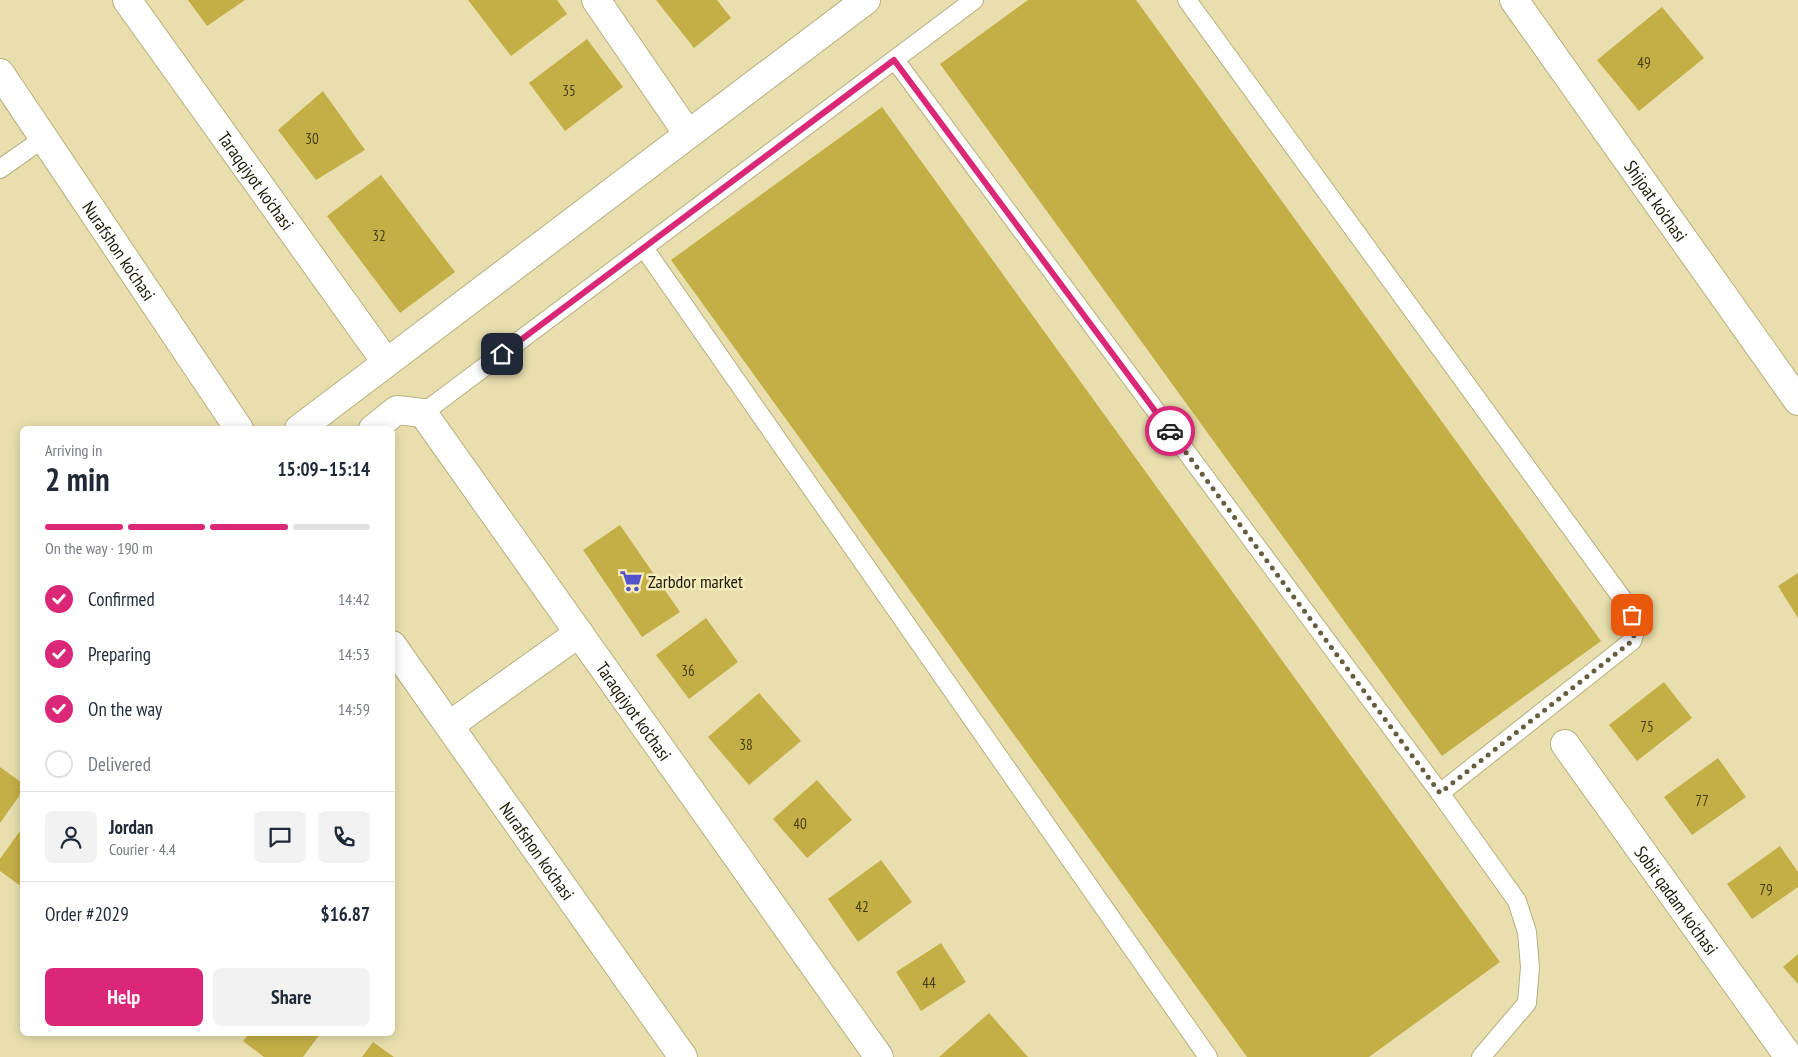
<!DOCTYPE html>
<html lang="en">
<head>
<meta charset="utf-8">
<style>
	:root { --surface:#fff; --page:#f2f2f3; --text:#1f2937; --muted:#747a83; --line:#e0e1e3; --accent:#db2777 }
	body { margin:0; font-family:"PT Sans Narrow",sans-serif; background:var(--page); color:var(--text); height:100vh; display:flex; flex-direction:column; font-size:19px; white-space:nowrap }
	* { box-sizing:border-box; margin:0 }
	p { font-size:16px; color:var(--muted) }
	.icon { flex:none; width:28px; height:28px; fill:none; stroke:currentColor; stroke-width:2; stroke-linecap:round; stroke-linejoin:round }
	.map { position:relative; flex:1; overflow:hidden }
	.details { position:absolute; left:20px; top:426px; width:375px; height:610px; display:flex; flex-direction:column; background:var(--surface); border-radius:8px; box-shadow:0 2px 12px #0003 }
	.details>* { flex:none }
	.pin { position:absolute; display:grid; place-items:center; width:42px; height:42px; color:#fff; margin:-21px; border-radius:10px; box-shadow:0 2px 8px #0006 }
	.courier { position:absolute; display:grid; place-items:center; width:50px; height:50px; margin:-25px; border:4px solid #db2777; border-radius:50%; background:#fff; color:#222; box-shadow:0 1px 6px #0007 }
	.overview em { font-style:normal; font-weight:700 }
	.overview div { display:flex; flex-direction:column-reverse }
	.overview { display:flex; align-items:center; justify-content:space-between; height:85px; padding:0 25px }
	h1 { font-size:32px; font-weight:700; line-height:38px }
	.bar { display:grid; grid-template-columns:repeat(4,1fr); gap:8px 5px; align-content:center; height:60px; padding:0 25px }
	.bar i { height:6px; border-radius:4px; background:var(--line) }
	.bar .selected { background:var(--accent) }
	.bar p { grid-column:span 4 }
	.line { display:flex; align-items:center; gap:12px; padding:0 25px; border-top:1px solid var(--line) }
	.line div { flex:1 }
	.round { display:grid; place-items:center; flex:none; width:52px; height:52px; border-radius:8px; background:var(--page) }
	ol { padding:0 25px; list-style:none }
	li { display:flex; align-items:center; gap:15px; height:55px }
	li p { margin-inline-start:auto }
	li .icon { padding:5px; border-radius:50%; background:var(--accent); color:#fff; stroke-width:4 }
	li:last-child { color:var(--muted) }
	li i { width:28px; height:28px; border:2px solid var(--line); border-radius:50% }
	.button { display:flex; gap:10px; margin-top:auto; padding:10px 25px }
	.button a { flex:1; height:58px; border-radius:8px; background:var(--accent); color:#fff; font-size:20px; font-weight:700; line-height:58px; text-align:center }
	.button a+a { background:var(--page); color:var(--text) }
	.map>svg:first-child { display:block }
	.building { fill:#c4af47 }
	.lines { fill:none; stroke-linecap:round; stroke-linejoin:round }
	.service-casing { stroke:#b8af7f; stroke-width:20 }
	.minor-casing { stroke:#b8af7f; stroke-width:30 }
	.tertiary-casing { stroke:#b8af7f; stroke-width:30 }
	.service { stroke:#fff; stroke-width:18 }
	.minor { stroke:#fff; stroke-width:28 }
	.tertiary { stroke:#fff; stroke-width:28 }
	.done { stroke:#645e41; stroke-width:5; stroke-dasharray:0 9 }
	.route { stroke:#db2777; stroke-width:6 }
	.labels { text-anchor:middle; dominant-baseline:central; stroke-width:5; stroke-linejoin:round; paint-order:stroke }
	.number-label { font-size:15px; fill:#463e16 }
	.street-label { font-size:18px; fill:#1c1906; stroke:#f6ecbb }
	.poi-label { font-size:18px; fill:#1c1906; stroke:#f6ecbb; text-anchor:start }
</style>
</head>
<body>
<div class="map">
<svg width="1798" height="1057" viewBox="0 0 1798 1057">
	<rect width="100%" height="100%" fill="#e9dfae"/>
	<!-- building -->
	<g class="building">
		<polygon points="188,0 245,0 207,26"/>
		<polygon points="468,0 557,0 567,14 511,56"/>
		<polygon points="656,0 717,0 731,18 694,48"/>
		<polygon points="1028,0 1136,0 1601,641 1442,756 940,64"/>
		<polygon points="1662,7 1704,58 1639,111 1597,60"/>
		<polygon points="587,39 623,87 565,131 529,83"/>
		<polygon points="323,91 365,150 316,180 278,130"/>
		<polygon points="882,107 1500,962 1369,1057 1247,1057 671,260"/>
		<polygon points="381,175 455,272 400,313 327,216"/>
		<polygon points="620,525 680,612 642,637 583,550"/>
		<polygon points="1798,573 1798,618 1778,586"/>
		<polygon points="706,618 738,662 689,699 656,655"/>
		<polygon points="1664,682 1692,718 1637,761 1609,725"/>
		<polygon points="759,693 801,741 749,785 708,737"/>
		<polygon points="1718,758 1746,797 1692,835 1664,797"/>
		<polygon points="0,767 22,783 22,792 0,823"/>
		<polygon points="817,780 852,820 807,858 773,819"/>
		<polygon points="22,828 22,887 0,871 0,859"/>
		<polygon points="1780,846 1798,872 1798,887 1752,919 1727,884"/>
		<polygon points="881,860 912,902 858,942 828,899"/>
		<polygon points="941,943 966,982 921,1011 896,972"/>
		<polygon points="1798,954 1798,984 1783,967"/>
		<polygon points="989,1013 1028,1057 939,1057"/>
		<polygon points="249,1034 320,1034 303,1057 264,1057 243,1041"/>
		<polygon points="373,1042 394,1057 362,1057"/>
	</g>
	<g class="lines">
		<defs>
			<g id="service">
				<path d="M1187 0 1624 601C1633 616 1639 623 1632 641L1440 793 1517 901 1527 932 1530 967 1527 1003 1481 1057"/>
				<polyline points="895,60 1440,793"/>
				<polyline points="0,169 44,138"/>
				<polyline points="644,248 1208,1057"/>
				<polyline points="423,413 974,0"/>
			</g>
			<g id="minor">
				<path id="s1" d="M127 0 386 362"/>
				<polyline points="596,0 688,134"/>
				<path id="s2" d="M1514 0 1798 401"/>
				<polyline points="299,429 866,0"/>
				<path id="s3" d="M373 429 397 410 423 413 879 1057"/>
				<polyline points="450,725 579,633"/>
				<path id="s4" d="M1565 744 1789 1057"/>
			</g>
			<g id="tertiary">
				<path id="s5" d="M0 73 239 429"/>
				<path id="s6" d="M392 645 683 1057"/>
			</g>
		</defs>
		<!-- service casing -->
		<use href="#service" class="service-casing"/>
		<!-- minor casing -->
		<use href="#minor" class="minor-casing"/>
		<!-- tertiary casing -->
		<use href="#tertiary" class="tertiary-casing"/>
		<!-- service -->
		<use href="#service" class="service"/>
		<!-- minor -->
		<use href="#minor" class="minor"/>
		<!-- tertiary -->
		<use href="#tertiary" class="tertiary"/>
	</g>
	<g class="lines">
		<!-- done -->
		<polyline class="done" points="1170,431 1440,793 1632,641 1636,630 1632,615"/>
		<!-- route -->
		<polyline class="route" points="502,354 894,60 1170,431"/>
	</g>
	<!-- icons -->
	<defs>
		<symbol id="supermarket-bare" viewBox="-9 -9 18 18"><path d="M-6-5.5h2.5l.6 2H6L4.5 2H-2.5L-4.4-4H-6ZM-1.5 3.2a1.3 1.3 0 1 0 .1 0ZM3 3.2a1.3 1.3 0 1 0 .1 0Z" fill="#5352c9" stroke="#f6ecbb" stroke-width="2.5" paint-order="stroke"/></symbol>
	</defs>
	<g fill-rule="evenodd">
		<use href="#supermarket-bare" x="615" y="565" width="32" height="32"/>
	</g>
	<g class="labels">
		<!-- number labels -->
		<g class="number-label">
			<text x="1644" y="62">49</text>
			<text x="569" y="90">35</text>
			<text x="312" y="138">30</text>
			<text x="379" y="235">32</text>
			<text x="688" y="670">36</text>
			<text x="1647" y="726">75</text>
			<text x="746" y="744">38</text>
			<text x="1702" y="800">77</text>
			<text x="800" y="823">40</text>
			<text x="1766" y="889">79</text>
			<text x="862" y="906">42</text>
			<text x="929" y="982">44</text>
		</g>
		<!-- street labels -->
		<g class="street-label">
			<text stroke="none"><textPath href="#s1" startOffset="222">Taraqqiyot ko'chasi</textPath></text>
			<text stroke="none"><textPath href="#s2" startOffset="246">Shijoat ko'chasi</textPath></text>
			<text stroke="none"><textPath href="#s5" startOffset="214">Nurafshon ko'chasi</textPath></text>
			<text stroke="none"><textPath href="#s3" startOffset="422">Taraqqiyot ko'chasi</textPath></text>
			<text stroke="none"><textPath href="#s6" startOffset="252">Nurafshon ko'chasi</textPath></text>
			<text stroke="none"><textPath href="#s4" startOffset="192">Sobit qadam ko'chasi</textPath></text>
		</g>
		<!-- poi labels -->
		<g class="poi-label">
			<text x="648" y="581">Zarbdor market</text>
		</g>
	</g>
</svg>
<div class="pin" style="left:1632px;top:615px;background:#ea580c"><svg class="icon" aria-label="bag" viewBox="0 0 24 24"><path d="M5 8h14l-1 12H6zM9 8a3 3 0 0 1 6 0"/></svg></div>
<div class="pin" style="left:502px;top:354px;background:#1f2937"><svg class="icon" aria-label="home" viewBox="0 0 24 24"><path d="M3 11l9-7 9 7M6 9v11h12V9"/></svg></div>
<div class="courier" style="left:1170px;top:431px"><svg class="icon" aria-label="car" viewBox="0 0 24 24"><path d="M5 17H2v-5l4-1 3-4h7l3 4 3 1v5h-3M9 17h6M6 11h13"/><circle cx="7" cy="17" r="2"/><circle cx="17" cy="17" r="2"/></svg></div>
<section class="details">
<div class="overview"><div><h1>2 min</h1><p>Arriving in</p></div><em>15:09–15:14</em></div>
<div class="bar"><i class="selected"></i><i class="selected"></i><i class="selected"></i><i></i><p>On the way · 190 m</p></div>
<ol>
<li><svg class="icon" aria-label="check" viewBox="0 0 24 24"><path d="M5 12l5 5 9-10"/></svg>Confirmed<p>14:42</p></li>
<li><svg class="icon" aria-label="check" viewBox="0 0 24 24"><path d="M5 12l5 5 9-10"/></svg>Preparing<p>14:53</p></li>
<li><svg class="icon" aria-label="check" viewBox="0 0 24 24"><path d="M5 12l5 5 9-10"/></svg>On the way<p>14:59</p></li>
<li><i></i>Delivered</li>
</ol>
<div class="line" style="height:90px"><a class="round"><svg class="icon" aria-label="person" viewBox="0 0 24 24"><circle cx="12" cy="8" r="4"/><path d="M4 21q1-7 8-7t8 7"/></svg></a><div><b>Jordan</b><p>Courier · 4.4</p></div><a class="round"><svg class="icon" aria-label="chat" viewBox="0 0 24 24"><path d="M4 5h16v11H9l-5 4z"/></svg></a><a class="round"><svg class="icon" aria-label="phone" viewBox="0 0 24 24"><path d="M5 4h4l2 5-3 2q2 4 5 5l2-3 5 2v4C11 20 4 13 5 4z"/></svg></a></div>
<div class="line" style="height:65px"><div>Order #2029</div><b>$16.87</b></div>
<div class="button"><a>Help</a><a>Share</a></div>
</section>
</div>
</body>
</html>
